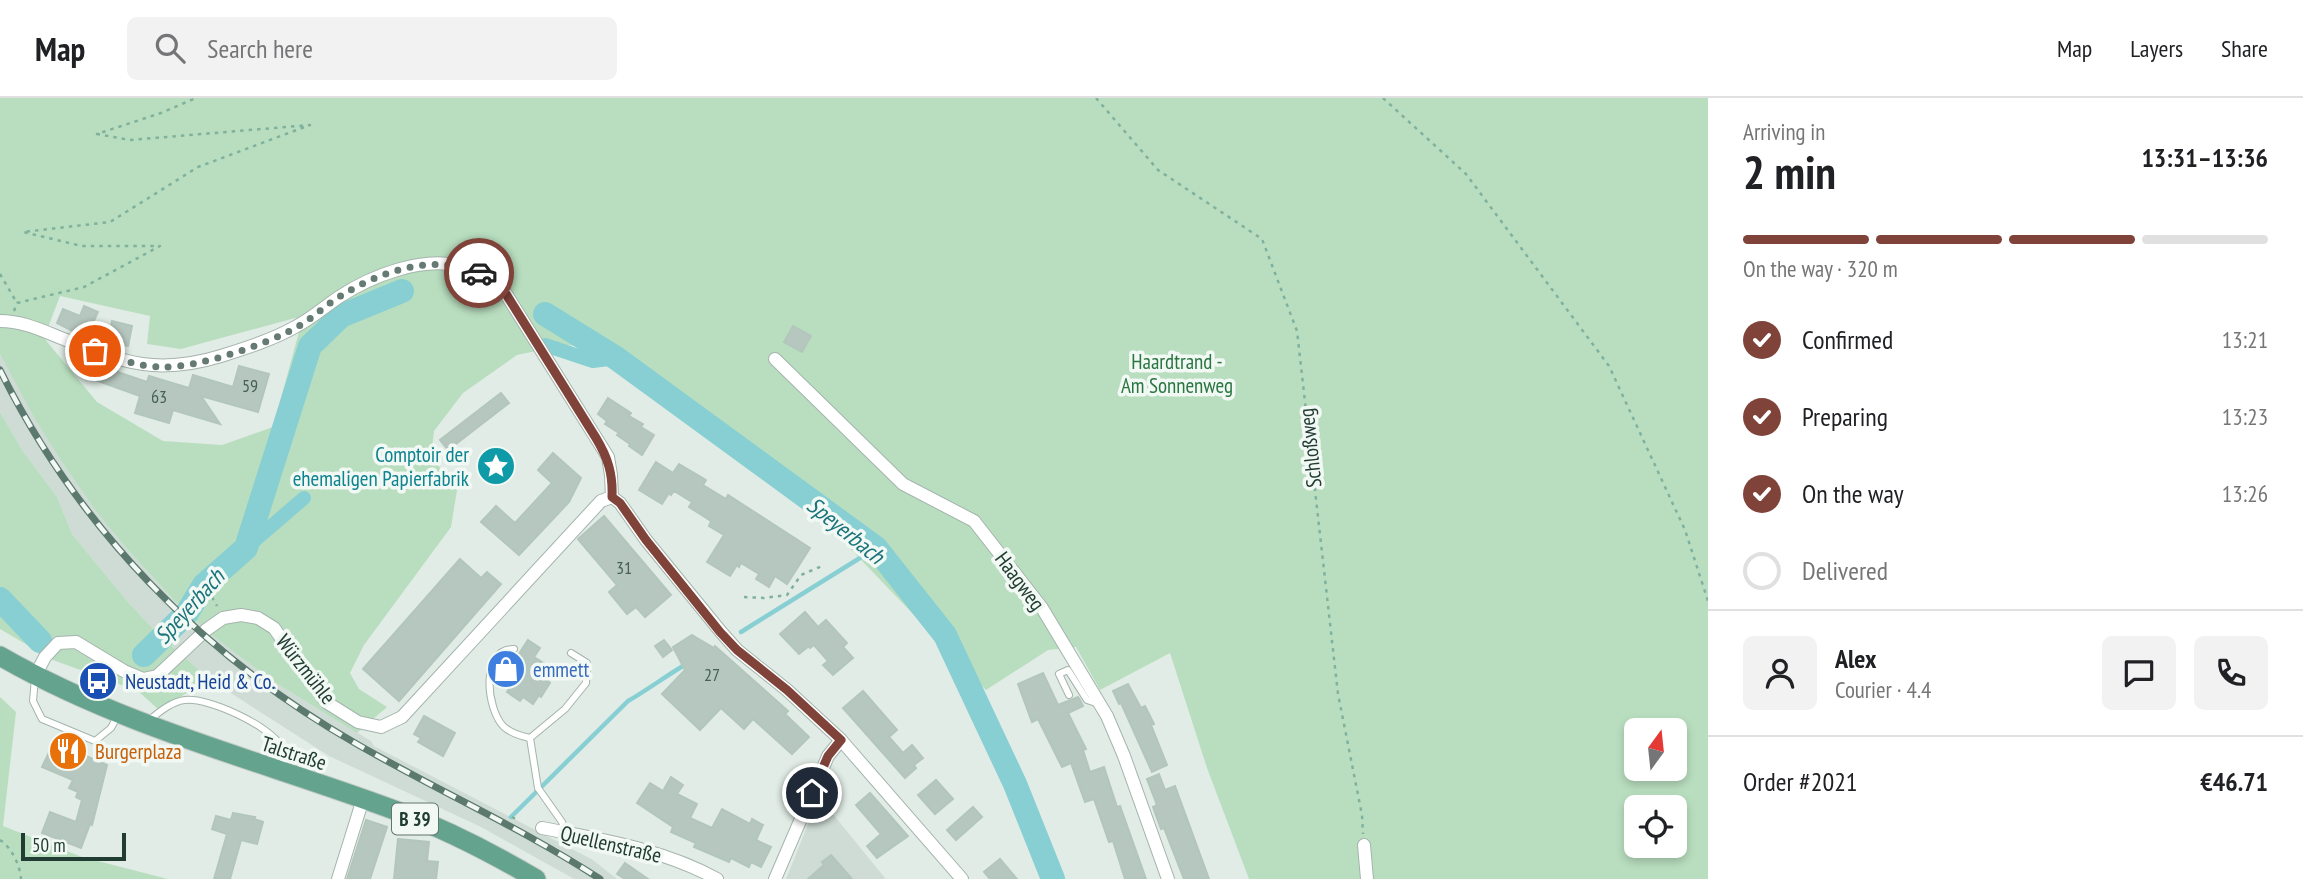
<!DOCTYPE html>
<html lang="en">
<head>
<meta charset="utf-8">
<style>
	:root { --surface:#fff; --page:#f2f2f2; --text:#202124; --muted:#757577; --line:#e0e0e0; --accent:#80433a }
	body { margin:0; font-family:"PT Sans Narrow",sans-serif; background:var(--page); color:var(--text); height:100vh; display:flex; flex-direction:column; font-size:26px; white-space:nowrap }
	* { box-sizing:border-box; margin:0 }
	p { font-size:23px; color:var(--muted) }
	.icon { flex:none; width:38px; height:38px; fill:none; stroke:currentColor; stroke-width:2; stroke-linecap:round; stroke-linejoin:round }
	.map { position:relative; flex:1; overflow:hidden }
	.drawer { display:flex; flex-direction:column; background:var(--surface); width:595px }
	.drawer>* { flex:none }
	.needle { width:46px; rotate:15deg }
	.tools { position:absolute; left:1624px; top:620px; display:grid; gap:14px }
	.tools a { display:grid; place-items:center; width:63px; height:63px; border-radius:10px; background:var(--surface); box-shadow:0 4px 10px #0003; font-size:35px }
	.scale { position:absolute; left:21px; bottom:18px; width:105px; box-sizing:border-box; padding-left:7px; border:4px solid #213d33; border-top:0; font-size:19px; line-height:24px; white-space:nowrap; color:#213d33; -webkit-text-stroke:5px #f2f8f4; paint-order:stroke }
	.pin { position:absolute; display:grid; place-items:center; width:60px; height:60px; color:#fff; margin:-30px; border:4px solid #fff; border-radius:50%; box-shadow:0 2px 7px #0007 }
	.courier { position:absolute; display:grid; place-items:center; width:70px; height:70px; margin:-35px; border:5px solid #80433a; border-radius:50%; background:#fff; color:#222; box-shadow:0 2px 9px #0007 }
	.headline em { font-style:normal; font-weight:600 }
	.headline div { display:flex; flex-direction:column-reverse }
	.headline { display:flex; align-items:center; justify-content:space-between; height:119px; padding:0 35px }
	h1 { font-size:46px; font-weight:600; line-height:52px }
	.bar { display:grid; grid-template-columns:repeat(4,1fr); gap:10px 7px; align-content:center; height:84px; padding:0 35px }
	.bar i { height:9px; border-radius:5px; background:var(--line) }
	.bar .on { background:var(--accent) }
	.bar p { grid-column:span 4 }
	.line { display:flex; align-items:center; gap:18px; padding:0 35px; border-top:2px solid var(--line) }
	.line div { flex:1 }
	.round { display:grid; place-items:center; flex:none; width:74px; height:74px; border-radius:10px; background:var(--page) }
	ol { padding:0 35px; list-style:none }
	li { display:flex; align-items:center; gap:21px; height:77px }
	li p { margin-inline-start:auto }
	li .icon { padding:7px; border-radius:50%; background:var(--accent); color:#fff; stroke-width:4 }
	li:last-child { color:var(--muted) }
	li i { width:38px; height:38px; border:4px solid var(--line); border-radius:50% }
	header { display:flex; align-items:center; gap:42px; box-sizing:border-box; height:98px; padding:0 35px; background:var(--surface); border-bottom:2px solid var(--line) }
	header strong { font-size:33px }
	nav { display:flex; gap:38px; margin-inline-start:auto; font-size:24px }
	.search { width:490px; height:63px; background:var(--page); display:flex; align-items:center; gap:18px; box-sizing:border-box; padding:0 24px; border-radius:10px; color:var(--muted); font-size:26px }
	main { display:flex; flex:1; min-height:0 }
	.map>svg:first-child { display:block }
	.built { fill:#cfdcd5 }
	.green { fill:#b9debf; fill-rule:evenodd }
	.lines { fill:none; stroke-linecap:round; stroke-linejoin:round }
	.stream { stroke:#87cfd3; stroke-width:4.5 }
	.canal { stroke:#87cfd3; stroke-width:14 }
	.river { stroke:#87cfd3; stroke-width:24 }
	.building { fill:#b6c7bf; stroke:#b3c6bc; stroke-width:2 }
	.service-casing { stroke:#a4b4ad; stroke-width:8 }
	.minor-casing { stroke:#a4b4ad; stroke-width:14 }
	.primary-casing { stroke:#c1c9c6; stroke-width:21 }
	.path { stroke:#80b19d; stroke-width:2.5; stroke-dasharray:3.5 5; stroke-linecap:butt }
	.service { stroke:#fff; stroke-width:6 }
	.minor { stroke:#fff; stroke-width:12 }
	.primary { stroke:#64a38d; stroke-width:19 }
	.rail-casing { stroke:#5b796e; stroke-width:7 }
	.rail { stroke:#f2f8f4; stroke-width:4.5; stroke-dasharray:13; stroke-linecap:butt }
	.done { stroke:#647a72; stroke-width:7; stroke-dasharray:0 12.6 }
	.route { stroke:#80433a; stroke-width:9 }
	.labels { text-anchor:middle; dominant-baseline:central; stroke-width:7; stroke-linejoin:round; paint-order:stroke }
	.number-label { font-size:18px; fill:#466056 }
	.shield { fill:#f2f8f4; stroke:#60756d; stroke-width:2 }
	.shield-label { font-size:19px; font-weight:bold; fill:#213d33 }
	.park-label { font-size:21px; fill:#297640; stroke:#f2f8f4 }
	.street-label { font-size:21px; fill:#213d33; stroke:#f2f8f4 }
	.culture-label { font-size:21px; fill:#0d838f; stroke:#f2f8f4; text-anchor:end }
	.shop-label { font-size:21px; fill:#366cbe; stroke:#f2f8f4; text-anchor:start }
	.transit-label { font-size:21px; fill:#164399; stroke:#f2f8f4; text-anchor:start }
	.food-label { font-size:21px; fill:#c56008; stroke:#f2f8f4; text-anchor:start }
	.water-label { font-size:23px; font-style:italic; fill:#19747b; stroke:#f2f8f4 }
</style>
</head>
<body>
<header>
<strong>Map</strong>
<div class="search"><svg class="icon" aria-label="search" viewBox="0 0 24 24"><circle cx="10" cy="10" r="6"/><path d="M15 15l6 6"/></svg>Search here</div>
<nav><a>Map</a><a>Layers</a><a>Share</a></nav>
</header>
<main>
<div class="map">
<svg width="1708" height="781" viewBox="0 0 1708 781">
	<rect width="100%" height="100%" fill="#e1ece6"/>
	<!-- built -->
	<g class="built">
		<polygon points="0,256 64,367 129,453 181,510 273,583 371,643 374,648 593,762 617,781 574,781 481,729 329,658 209,581 156,534 127,503 72,436 57,399 22,352 0,314"/>
		<polygon points="819,699 885,780 884,781 786,781"/>
	</g>
	<!-- green -->
	<g class="green">
		<path d="M0 0H1708V781H1249L1207 670 1170 555 1100 592 1076 549 1048 552 986 592 842 442 602 250 564 247 517 257 463 295 434 333 431 358 457 392 451 429 364 547 350 575 359 591 387 609 357 635 273 583 217 541 181 510 129 453 97 414 64 367 35 321 0 256ZM60 198 150 218 147 246 181 251 295 220 302 223 273 329 222 347 163 343 97 304 44 240ZM1636 632H1675V670H1636ZM1636 709H1675V747H1636Z"/>
		<polygon points="0,314 22,352 57,399 72,436 127,503 156,534 209,581 159,612 138,593 53,562 0,531"/>
		<polygon points="0,599 16,614 3,728 82,759 168,781 0,781"/>
	</g>
	<g class="lines">
		<!-- stream -->
		<g class="stream">
			<polyline points="741,534 876,450"/>
			<path d="M511 719 628 603C649 591 667 577 688 565"/>
		</g>
		<!-- canal -->
		<g class="canal">
			<polyline points="545,247 593,263 616,260"/>
			<polyline points="246,450 304,400"/>
		</g>
		<!-- river -->
		<g class="river">
			<polyline points="545,216 616,260 876,450 945,537 1015,686 1053,781"/>
			<polyline points="0,501 40,543"/>
			<polyline points="144,557 187,515 204,487 246,450 310,248 341,218 402,193"/>
		</g>
	</g>
	<!-- building -->
	<g class="building">
		<polygon points="84,208 98,214 86,240 57,225 63,211 80,218"/>
		<polygon points="112,223 132,228 128,248 108,243"/>
		<polygon points="793,228 811,238 802,254 784,244"/>
		<polygon points="97,267 147,284 149,278 189,290 193,277 233,289 239,268 269,276 258,314 201,298 220,326 173,312 169,325 135,315 140,298 92,281"/>
		<polygon points="501,295 509,305 448,352 440,342"/>
		<polygon points="608,300 631,315 629,318 643,326 641,329 654,337 642,357 629,348 630,346 617,337 619,335 605,326 607,323 598,316"/>
		<polygon points="553,355 581,380 569,404 519,457 481,424 496,408 515,425 552,385 538,372"/>
		<polygon points="656,364 673,375 679,366 706,382 703,387 726,401 728,397 810,450 787,486 775,478 769,489 756,481 759,476 741,465 739,469 737,467 730,478 707,464 724,437 709,428 711,423 689,409 692,404 674,393 671,397 669,395 662,406 639,392"/>
		<polygon points="604,418 671,497 645,519 636,509 627,516 609,494 617,487 578,441"/>
		<polygon points="460,461 481,480 487,474 501,486 399,603 363,571"/>
		<polygon points="805,514 818,529 826,522 847,545 843,549 853,560 833,577 823,567 828,563 814,547 810,550 809,548 799,556 780,536"/>
		<polygon points="692,537 714,550 715,548 788,613 785,616 809,639 792,656 753,621 744,631 721,610 700,632 662,596 685,572 673,549"/>
		<polygon points="528,542 540,550 534,559 555,572 548,583 550,585 541,599 539,597 533,606 523,599 520,603 507,594 509,591 500,585"/>
		<polygon points="664,542 672,552 663,559 655,548"/>
		<polygon points="1043,575 1058,607 1078,599 1080,602 1083,608 1068,615 1086,651 1083,652 1090,674 1104,669 1117,709 1120,708 1146,781 1125,781 1113,743 1109,744 1094,701 1085,704 1071,665 1062,669 1038,621 1032,624 1018,586"/>
		<polygon points="1128,586 1141,610 1145,608 1154,626 1151,627 1167,667 1152,674 1121,605 1119,606 1113,593"/>
		<polygon points="863,593 897,632 889,639 903,655 912,647 923,660 914,667 916,670 905,680 843,610"/>
		<polygon points="424,618 455,635 443,658 418,644 421,640 414,636"/>
		<polygon points="54,644 107,667 92,727 90,726 81,750 42,735 50,714 76,724 82,702 76,699 78,694 69,690 73,682 42,669"/>
		<polygon points="1159,676 1165,692 1175,688 1209,781 1184,781 1164,730 1161,731 1153,709 1157,707 1147,681"/>
		<polygon points="671,679 683,687 677,696 697,706 690,720 712,730 722,711 750,726 752,721 763,727 756,742 771,749 761,769 751,764 749,769 731,760 729,764 694,749 696,745 671,734 673,729 637,705 650,685 663,693"/>
		<polygon points="936,682 953,701 935,716 918,697"/>
		<polygon points="870,695 908,738 877,760 867,748 881,736 856,707"/>
		<polygon points="973,709 982,719 956,742 947,732"/>
		<polygon points="233,715 255,719 254,721 263,724 257,746 241,742 230,781 214,781 227,736 212,731 216,718 231,722"/>
		<polygon points="366,722 387,729 370,781 347,781"/>
		<polygon points="398,741 429,744 427,763 438,764 436,781 394,781"/>
		<polygon points="831,757 852,781 808,781 824,767 822,764"/>
		<polygon points="1000,761 1017,781 990,781 984,774"/>
		<polygon points="625,765 648,781 625,781 617,776"/>
	</g>
	<g class="lines">
		<defs>
			<g id="service">
				<path d="M514 551C480 550 486 611 504 629 511 635 520 638 530 640"/>
				<polyline points="35,580 33,603 42,621 95,643 111,630 118,617"/>
				<polyline points="1069,597 1059,576 1068,572 1087,602 1096,605"/>
				<path d="M148 623C158 615 172 603 185 602 208 599 270 628 281 648 284 655 284 662 283 669"/>
				<polyline points="565,733 562,724 538,690 530,640 565,611 586,585 587,565 571,555"/>
			</g>
			<g id="minor">
				<path d="M0 223C22 223 41 232 61 240 123 264 155 278 221 258 246 250 272 242 295 229 311 221 324 209 339 199 371 178 422 158 460 168 479 173 492 183 506 196L608 359 611 377 612 399"/>
				<polyline points="775,261 903,386 974,423 1042,510 1107,618 1124,658 1168,781"/>
				<polyline points="612,399 620,405 646,442 721,534 737,552 787,592 841,642 962,781"/>
				<polyline points="35,578 45,559 58,545 76,544 124,573 143,581 157,578 206,532 223,520 241,517 258,520 274,530 326,604 358,624 381,629 402,619 601,403 612,399"/>
				<path d="M542 730C602 742 663 751 717 781"/>
				<polyline points="1364,747 1367,781"/>
				<polyline points="338,781 363,701"/>
				<polyline points="775,781 828,658 841,642"/>
			</g>
			<path id="primary" d="M0 558C125 630 263 663 397 713 445 731 492 755 536 781"/>
		</defs>
		<!-- service casing -->
		<use href="#service" class="service-casing"/>
		<!-- minor casing -->
		<use href="#minor" class="minor-casing"/>
		<!-- primary casing -->
		<use href="#primary" class="primary-casing"/>
		<!-- path -->
		<g class="path">
			<polyline points="1096,0 1158,72 1262,141 1297,233 1338,596 1362,717 1363,736"/>
			<polyline points="1383,0 1466,76 1609,268 1685,432 1708,503"/>
			<polyline points="0,176 17,205"/>
			<polyline points="14,213 17,205 84,189 160,148 82,148 23,134 110,124 198,69 310,27 130,42 97,36 161,15 196,0"/>
			<polyline points="212,499 217,508"/>
			<polyline points="744,499 764,500 787,497 801,477 822,468"/>
			<polyline points="512,719 519,723"/>
			<path d="M0 742C12 750 20 767 21 781"/>
		</g>
		<!-- service -->
		<use href="#service" class="service"/>
		<!-- minor -->
		<use href="#minor" class="minor"/>
		<!-- primary -->
		<use href="#primary" class="primary"/>
		<defs>
			<path id="rail" d="M0 272C78 430 203 558 355 645 436 692 522 730 600 781"/>
		</defs>
		<!-- rail casing -->
		<use href="#rail" class="rail-casing"/>
		<!-- rail -->
		<use href="#rail" class="rail"/>
	</g>
	<g class="lines">
		<!-- done -->
		<path class="done" d="M95 253C116 260 139 269 162 269 198 270 268 246 299 228 314 219 327 206 342 197 382 173 434 155 479 175"/>
		<!-- route -->
		<path class="route" d="M479 175 506 196 596 340C608 360 613 376 612 399L620 405 646 442 720 534 737 552 787 592 841 642 828 658 812 695"/>
	</g>
	<!-- icons -->
	<defs>
		<symbol id="sight-disc" viewBox="-11 -11 22 22"><circle r="9.5" fill="#0f9aa8" stroke="#f2f8f4"/><path d="M0-6L1.8-2.2L6-1.7L2.9 1.2L3.7 5.4L0 3.3L-3.7 5.4L-2.9 1.2L-6-1.7L-1.8-2.2Z" fill="#fff"/></symbol>
		<symbol id="shop-disc" viewBox="-11 -11 22 22"><circle r="9.5" fill="#3f7fe0" stroke="#f2f8f4"/><path d="M-5-2.5h2.3a2.7 3.5 0 0 1 5.4 0H5L5.5 6h-11ZM-1.5-2.5h3a1.5 2.3 0 0 0-3 0Z" fill="#fff"/></symbol>
		<symbol id="bus-disc" viewBox="-11 -11 22 22"><circle r="9.5" fill="#1a4fb4" stroke="#f2f8f4"/><path d="M-5-6H5V4H4V6H2V4H-2V6H-4V4H-5ZM-3.5-4V0h7V-4ZM-3.5 1.2v1.5H-2V1.2ZM2 1.2v1.5H3.5V1.2Z" fill="#fff"/></symbol>
		<symbol id="restaurant-disc" viewBox="-11 -11 22 22"><circle r="9.5" fill="#e8710a" stroke="#f2f8f4"/><path d="M-5-6h1v4h1v-4h1v4h1v-4h1v5L-1.5 .5V6h-2V.5L-5-1ZM5-6V6H3V1.5H1.5Q1.5-4 5-6Z" fill="#fff"/></symbol>
	</defs>
	<g fill-rule="evenodd">
		<use href="#sight-disc" x="474" y="346" width="44" height="44"/>
		<use href="#shop-disc" x="484" y="549" width="44" height="44"/>
		<use href="#bus-disc" x="76" y="561" width="44" height="44"/>
		<use href="#restaurant-disc" x="46" y="631" width="44" height="44"/>
	</g>
	<g class="labels">
		<!-- number labels -->
		<g class="number-label">
			<text x="250" y="287">59</text>
			<text x="159" y="298">63</text>
			<text x="624" y="469">31</text>
			<text x="712" y="576">27</text>
		</g>
		<!-- shield labels -->
		<rect class="shield" x="392" y="705.5" width="46" height="31" rx="5"/>
		<g class="shield-label">
			<text x="415" y="721">B 39</text>
		</g>
		<!-- park labels -->
		<g class="park-label">
			<text x="1177" y="263">Haardtrand -<tspan x="1177" dy="24">Am Sonnenweg</tspan></text>
		</g>
		<!-- street labels -->
		<g class="street-label">
			<text transform="translate(1310 350) rotate(-96)">Schloßweg</text>
			<text transform="translate(1020 483) rotate(53)">Haagweg</text>
			<text transform="translate(306 571) rotate(52)">Würzmühle</text>
			<text transform="translate(294 655) rotate(18)">Talstraße</text>
			<text transform="translate(611 746) rotate(13)">Quellenstraße</text>
		</g>
		<!-- culture labels -->
		<g class="culture-label">
			<text x="469" y="356">Comptoir der<tspan x="469" dy="24">ehemaligen Papierfabrik</tspan></text>
		</g>
		<!-- shop labels -->
		<g class="shop-label">
			<text x="533" y="571">emmett</text>
		</g>
		<!-- transit labels -->
		<g class="transit-label">
			<text x="125" y="583">Neustadt, Heid &amp; Co.</text>
		</g>
		<!-- food labels -->
		<g class="food-label">
			<text x="95" y="653">Burgerplaza</text>
		</g>
		<!-- water labels -->
		<g class="water-label">
			<text transform="translate(846 432) rotate(39)">Speyerbach</text>
			<text transform="translate(189 508) rotate(-48)">Speyerbach</text>
		</g>
	</g>
</svg>
<div class="tools">
<a><svg class="needle" viewBox="-14 -14 28 28"><path d="M0-13l5 13h-10z" fill="#e53935"/><path d="M0 13l5-13h-10z" fill="#757577"/></svg></a>
<a><svg class="icon" aria-label="locate" viewBox="0 0 24 24"><circle cx="12" cy="12" r="6"/><path d="M12 2v4M12 18v4M2 12h4M18 12h4"/></svg></a>
</div>
<div class="scale">50 m</div>
<div class="pin" style="left:95px;top:253px;background:#ea580c"><svg class="icon" aria-label="bag" viewBox="0 0 24 24"><path d="M5 8h14l-1 12H6zM9 8a3 3 0 0 1 6 0"/></svg></div>
<div class="pin" style="left:812px;top:695px;background:#1f2937"><svg class="icon" aria-label="home" viewBox="0 0 24 24"><path d="M3 11l9-7 9 7M6 9v11h12V9"/></svg></div>
<div class="courier" style="left:479px;top:175px"><svg class="icon" aria-label="car" viewBox="0 0 24 24"><path d="M5 17H2v-5l4-1 3-4h7l3 4 3 1v5h-3M9 17h6M6 11h13"/><circle cx="7" cy="17" r="2"/><circle cx="17" cy="17" r="2"/></svg></div>
</div>
<section class="drawer">
<div class="headline"><div><h1>2 min</h1><p>Arriving in</p></div><em>13:31–13:36</em></div>
<div class="bar"><i class="on"></i><i class="on"></i><i class="on"></i><i></i><p>On the way · 320 m</p></div>
<ol>
<li><svg class="icon" aria-label="check" viewBox="0 0 24 24"><path d="M5 12l5 5 9-10"/></svg>Confirmed<p>13:21</p></li>
<li><svg class="icon" aria-label="check" viewBox="0 0 24 24"><path d="M5 12l5 5 9-10"/></svg>Preparing<p>13:23</p></li>
<li><svg class="icon" aria-label="check" viewBox="0 0 24 24"><path d="M5 12l5 5 9-10"/></svg>On the way<p>13:26</p></li>
<li><i></i>Delivered</li>
</ol>
<div class="line" style="height:126px"><a class="round"><svg class="icon" aria-label="person" viewBox="0 0 24 24"><circle cx="12" cy="8" r="4"/><path d="M4 21q1-7 8-7t8 7"/></svg></a><div><b>Alex</b><p>Courier · 4.4</p></div><a class="round"><svg class="icon" aria-label="chat" viewBox="0 0 24 24"><path d="M4 5h16v11H9l-5 4z"/></svg></a><a class="round"><svg class="icon" aria-label="phone" viewBox="0 0 24 24"><path d="M5 4h4l2 5-3 2q2 4 5 5l2-3 5 2v4C11 20 4 13 5 4z"/></svg></a></div>
<div class="line" style="height:91px"><div>Order #2021</div><b>€46.71</b></div>
</section>
</main>
</body>
</html>
